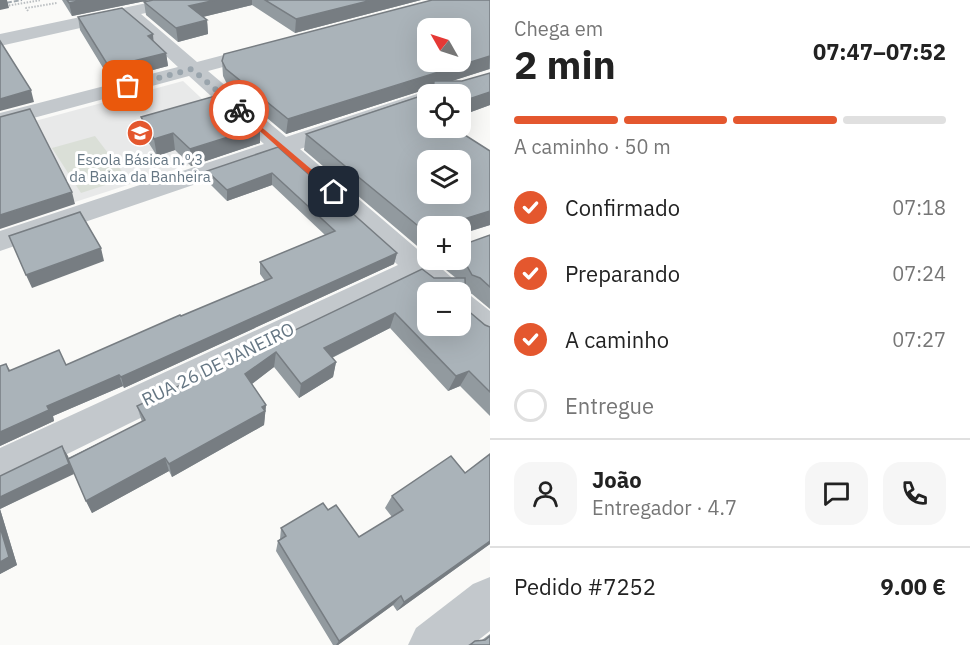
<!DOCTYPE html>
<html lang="pt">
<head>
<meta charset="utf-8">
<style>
	:root { --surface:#fff; --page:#f6f6f6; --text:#222; --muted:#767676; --line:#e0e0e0; --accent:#e4572e }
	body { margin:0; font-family:"IBM Plex Sans",sans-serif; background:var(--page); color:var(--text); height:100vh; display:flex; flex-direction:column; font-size:22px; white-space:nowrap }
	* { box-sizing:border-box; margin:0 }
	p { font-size:20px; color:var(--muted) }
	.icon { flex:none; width:33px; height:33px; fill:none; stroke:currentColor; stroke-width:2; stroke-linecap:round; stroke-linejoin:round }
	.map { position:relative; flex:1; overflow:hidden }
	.sheet { display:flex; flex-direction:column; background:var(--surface); width:480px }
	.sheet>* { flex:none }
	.needle { width:39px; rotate:309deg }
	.buttons { position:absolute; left:417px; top:18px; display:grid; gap:12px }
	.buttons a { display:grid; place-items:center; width:54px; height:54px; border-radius:12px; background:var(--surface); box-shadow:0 6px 24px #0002; font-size:30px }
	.pin { position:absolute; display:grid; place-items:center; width:51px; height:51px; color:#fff; margin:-26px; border-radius:12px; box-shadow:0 3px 9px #0006 }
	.courier { position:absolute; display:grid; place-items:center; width:60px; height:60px; margin:-30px; border:4px solid #e4572e; border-radius:50%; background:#fff; color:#222; box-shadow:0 2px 8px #0007 }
	.summary em { font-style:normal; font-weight:700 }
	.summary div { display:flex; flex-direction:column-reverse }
	.summary { display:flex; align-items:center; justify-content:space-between; height:102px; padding:0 24px }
	h1 { font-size:39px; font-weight:700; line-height:45px }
	.bar { display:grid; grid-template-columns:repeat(4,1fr); gap:9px 6px; align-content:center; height:72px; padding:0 24px }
	.bar i { height:8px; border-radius:4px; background:var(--line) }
	.bar .active { background:var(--accent) }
	.bar p { grid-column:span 4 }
	.line { display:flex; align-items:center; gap:15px; padding:0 24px; border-top:2px solid var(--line) }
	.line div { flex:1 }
	.round { display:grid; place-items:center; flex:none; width:63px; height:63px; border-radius:18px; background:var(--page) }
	ol { padding:0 24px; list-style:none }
	li { display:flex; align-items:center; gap:18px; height:66px }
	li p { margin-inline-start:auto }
	li .icon { padding:6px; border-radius:50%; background:var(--accent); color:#fff; stroke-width:4 }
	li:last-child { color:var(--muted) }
	li i { width:33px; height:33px; border:3px solid var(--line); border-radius:50% }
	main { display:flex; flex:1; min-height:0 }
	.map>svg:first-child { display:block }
	.built { fill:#e8e9e9 }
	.green { fill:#dadfd7 }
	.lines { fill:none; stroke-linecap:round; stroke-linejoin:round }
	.path { stroke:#bbbfc2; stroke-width:2; stroke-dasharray:1.5 1.5; stroke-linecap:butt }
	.street { fill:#c3c8cc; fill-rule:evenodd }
	.rail { stroke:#a2aab0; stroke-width:2; stroke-dasharray:5 2; stroke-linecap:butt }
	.wall { fill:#929a9f }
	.shaded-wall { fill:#777d82 }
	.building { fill:#aab3b9; stroke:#777d82; stroke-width:1.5; fill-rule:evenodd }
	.route { fill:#e4572e }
	.done { stroke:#99a4ac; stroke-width:6; stroke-dasharray:0 10.8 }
	.labels { text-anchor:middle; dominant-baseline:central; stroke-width:6; stroke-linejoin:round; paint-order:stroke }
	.far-poi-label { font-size:15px; fill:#657683; stroke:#fff }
	.street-label { font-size:18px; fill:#657683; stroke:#fff }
</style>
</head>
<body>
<main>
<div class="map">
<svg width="490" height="645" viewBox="0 0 490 645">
	<rect width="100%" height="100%" fill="#fafaf8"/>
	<!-- built -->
	<polygon class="built" points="183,81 251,145 75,202 35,121"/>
	<!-- green -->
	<polygon class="green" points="95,136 127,178 81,193 52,148"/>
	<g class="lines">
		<!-- path -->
		<g class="path">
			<polyline points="0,7 41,0"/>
			<polyline points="28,11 26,8 57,3"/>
		</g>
		<!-- street -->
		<g class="street">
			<polygon points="161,0 192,0 190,4 141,14 197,62 265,44 272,46 275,50 272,54 208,71 286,137 420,93 428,92 436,93 428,94 428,105 300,149 423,254 428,252 428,260 451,260 447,267 442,269 459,284 463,293 471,296 490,311 490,343 478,339 460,323 460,292 428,292 417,282 0,487 0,448 398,265 278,156 0,251 0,231 264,144 189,76 0,127 0,113 178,67 125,18 0,46 0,34"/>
			<polygon points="490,577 490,631 472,645 408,645 416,628 473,584"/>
		</g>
		<!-- rail -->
		<polyline class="rail" points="0,4 22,0"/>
	</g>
	<!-- wall -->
	<g class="wall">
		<polygon points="62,0 150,0 72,16"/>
		<polygon points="153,0 421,0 295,33 252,5 203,17 207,20 208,34 178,42 146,15 144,2"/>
		<polygon points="490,0 490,69 451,81 462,81 490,73 490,105 460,116 460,94 428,128 490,151 490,225 465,233 465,244 490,235 490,309 472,294 465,291 466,309 485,325 490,327 490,416 460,386 448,391 390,328 332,358 336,362 333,377 299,398 274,367 252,384 266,405 264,425 172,477 169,471 92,513 86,501 74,472 0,509 17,565 0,574 0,476 68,458 142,422 137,406 434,278 456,278 446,270 450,260 460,260 460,226 428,226 428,251 423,251 304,150 306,134 431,92 433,87 286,134 227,84 223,76 222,61"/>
		<polygon points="78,17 153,34 153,41 166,53 168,66 111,81 80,30"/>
		<polygon points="141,117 260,127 260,143 191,166 175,150 157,156 143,134"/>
		<polygon points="278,147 397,253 394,264 124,388 123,386 53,416 54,421 0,446 6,364 10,370 66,365 265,281 260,274 260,262 325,235 272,185 227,201 208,182 207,171"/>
		<polygon points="490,454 490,544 397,611 393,605 338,645 333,645 276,551 278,541 280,539 281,528 328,510 359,537 392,517 385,508 392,496 465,473"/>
		<polygon points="490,634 490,645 468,645 475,641 482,640"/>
	</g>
	<!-- shaded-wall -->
	<g class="shaded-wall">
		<polygon points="0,0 7,0 9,8 0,10"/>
		<polygon points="83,0 150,0 72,16 69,3"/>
		<polygon points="216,0 252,0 252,5 190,20 189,6"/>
		<polygon points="372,0 421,0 295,33 296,19"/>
		<polygon points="207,20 208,34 178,42 176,28"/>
		<polygon points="153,34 154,48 148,36"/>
		<polygon points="166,53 168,66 111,81 109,67"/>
		<polygon points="490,56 489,69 434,87 434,81 433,87 286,134 288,119"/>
		<polygon points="31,90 34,102 0,111 0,99"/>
		<polygon points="490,92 490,105 460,116 460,102"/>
		<polygon points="260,127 260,143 191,166 190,149"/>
		<polygon points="173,133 175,150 157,156 154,139"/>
		<polygon points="272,173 272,185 227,201 227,190"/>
		<polygon points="72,192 75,204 0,229 0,215"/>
		<polygon points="490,211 490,225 460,234 464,219"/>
		<polygon points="428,239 428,251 423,251"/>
		<polygon points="101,248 104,261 32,288 26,275"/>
		<polygon points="397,253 394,264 124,388 121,377"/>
		<polygon points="395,313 390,328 321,363 324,348"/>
		<polygon points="276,352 274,367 245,389 245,374"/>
		<polygon points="336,362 333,377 299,398 301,384"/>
		<polygon points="469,371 460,386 448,391 456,376"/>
		<polygon points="119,375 123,386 53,416 54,421 0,446 0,432 47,406"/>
		<polygon points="266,405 264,425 172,477 169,464"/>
		<polygon points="62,446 68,456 74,474 0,509 17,565 0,574 0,497"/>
		<polygon points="165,458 169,471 92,513 86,501"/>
		<polygon points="490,541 490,544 397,611 404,602"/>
		<polygon points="401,596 393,605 338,645 336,645 339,641"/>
	</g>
	<!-- building -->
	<g class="building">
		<polygon points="67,0 83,0 69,3"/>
		<polygon points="153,0 216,0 189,6 207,20 176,28 144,2"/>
		<polygon points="265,0 372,0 296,19"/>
		<path d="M432 0H490V56L288 119 226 69 222 61 224 54ZM428 28H460V62H428Z"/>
		<polygon points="122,8 153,34 148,36 166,53 109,67 78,17"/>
		<polygon points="0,41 31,90 0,99"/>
		<path d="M490 73V92L460 102V94H428V128H454L490 151V211L464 219 465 244 490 235V287L480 278 472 275 467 266 459 260H460V226H428V234L306 134 433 92 434 81H462ZM428 160H460V194H428Z"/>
		<polygon points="222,94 260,127 190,149 173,133 154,139 141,117"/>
		<polygon points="30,109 72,192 0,215 0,117"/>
		<polygon points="278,147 397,253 121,377 119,375 47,406 49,410 0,432 0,366 6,364 9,371 59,350 66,365 180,315 181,316 272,278 260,262 335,231 272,173 227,190 207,171"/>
		<polygon points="80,212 101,248 26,275 9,236"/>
		<path d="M422 269 434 278H465L466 309 485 325 490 327V392L469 371 456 376 395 313 324 348 336 362 301 384 276 352 245 374 266 405 262 407 265 411 169 464 165 458 86 501 68 459 145 420 137 406ZM428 292H460V326H428Z"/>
		<polygon points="62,446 69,464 0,497 0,476"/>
		<polygon points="490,454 490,541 404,602 401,596 339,641 278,541 286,536 281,528 323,503 328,510 336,505 359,537 403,510 392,496 451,456 465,473"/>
		<polygon points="0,527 9,557 0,562"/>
		<polygon points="490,636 490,645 470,645 475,641 485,640"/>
	</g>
	<!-- route -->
	<polygon class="route" points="239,108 337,191 337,194 331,194 237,111"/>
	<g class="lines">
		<!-- done -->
		<polyline class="done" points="128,86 192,69 239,110"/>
	</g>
	<!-- icons -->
	<defs>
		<symbol id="school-disc" viewBox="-11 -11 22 22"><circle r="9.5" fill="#e4572e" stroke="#fff"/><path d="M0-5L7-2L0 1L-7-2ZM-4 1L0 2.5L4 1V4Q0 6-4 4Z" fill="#fff"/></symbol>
	</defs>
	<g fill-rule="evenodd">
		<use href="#school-disc" x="125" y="118" width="30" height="30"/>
	</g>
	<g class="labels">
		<!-- far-poi labels -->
		<g class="far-poi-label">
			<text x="140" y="159">Escola Básica n.º 3<tspan x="140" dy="17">da Baixa da Banheira</tspan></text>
		</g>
		<!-- street labels -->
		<g class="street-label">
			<text transform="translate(218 364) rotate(-26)">RUA 26 DE JANEIRO</text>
		</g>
	</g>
</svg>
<div class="buttons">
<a><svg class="needle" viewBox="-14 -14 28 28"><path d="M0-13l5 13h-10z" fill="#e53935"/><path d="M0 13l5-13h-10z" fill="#767676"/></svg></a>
<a><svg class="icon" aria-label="locate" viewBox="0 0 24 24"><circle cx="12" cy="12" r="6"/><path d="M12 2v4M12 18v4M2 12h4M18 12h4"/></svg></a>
<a><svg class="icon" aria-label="layers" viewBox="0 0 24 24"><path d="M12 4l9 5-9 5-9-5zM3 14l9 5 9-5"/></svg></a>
<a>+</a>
<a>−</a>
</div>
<div class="pin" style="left:128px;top:86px;background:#ea580c"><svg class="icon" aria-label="bag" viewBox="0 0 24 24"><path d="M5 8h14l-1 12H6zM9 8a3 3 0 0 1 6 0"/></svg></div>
<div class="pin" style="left:334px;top:192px;background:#1f2937"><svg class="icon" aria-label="home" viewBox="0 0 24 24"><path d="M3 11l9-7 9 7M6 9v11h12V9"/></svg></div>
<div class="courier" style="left:239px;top:110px"><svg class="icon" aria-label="bike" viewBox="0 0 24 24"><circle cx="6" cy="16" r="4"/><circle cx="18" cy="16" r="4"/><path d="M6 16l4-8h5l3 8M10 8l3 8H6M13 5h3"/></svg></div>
</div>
<section class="sheet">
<div class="summary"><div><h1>2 min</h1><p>Chega em</p></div><em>07:47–07:52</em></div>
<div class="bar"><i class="active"></i><i class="active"></i><i class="active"></i><i></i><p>A caminho · 50 m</p></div>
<ol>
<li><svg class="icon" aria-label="check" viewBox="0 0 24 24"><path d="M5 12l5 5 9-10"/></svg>Confirmado<p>07:18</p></li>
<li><svg class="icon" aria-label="check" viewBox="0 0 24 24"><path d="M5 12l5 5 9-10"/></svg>Preparando<p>07:24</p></li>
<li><svg class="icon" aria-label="check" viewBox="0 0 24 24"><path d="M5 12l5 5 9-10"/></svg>A caminho<p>07:27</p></li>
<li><i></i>Entregue</li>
</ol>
<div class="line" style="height:108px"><a class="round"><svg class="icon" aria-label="person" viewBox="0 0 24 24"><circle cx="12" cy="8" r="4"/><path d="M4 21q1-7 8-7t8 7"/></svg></a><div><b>João</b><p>Entregador · 4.7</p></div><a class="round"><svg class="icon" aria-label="chat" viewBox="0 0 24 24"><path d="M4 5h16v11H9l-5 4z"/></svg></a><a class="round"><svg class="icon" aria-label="phone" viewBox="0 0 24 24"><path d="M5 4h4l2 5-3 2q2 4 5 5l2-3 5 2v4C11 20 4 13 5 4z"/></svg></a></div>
<div class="line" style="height:78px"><div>Pedido #7252</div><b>9.00 €</b></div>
</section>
</main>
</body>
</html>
